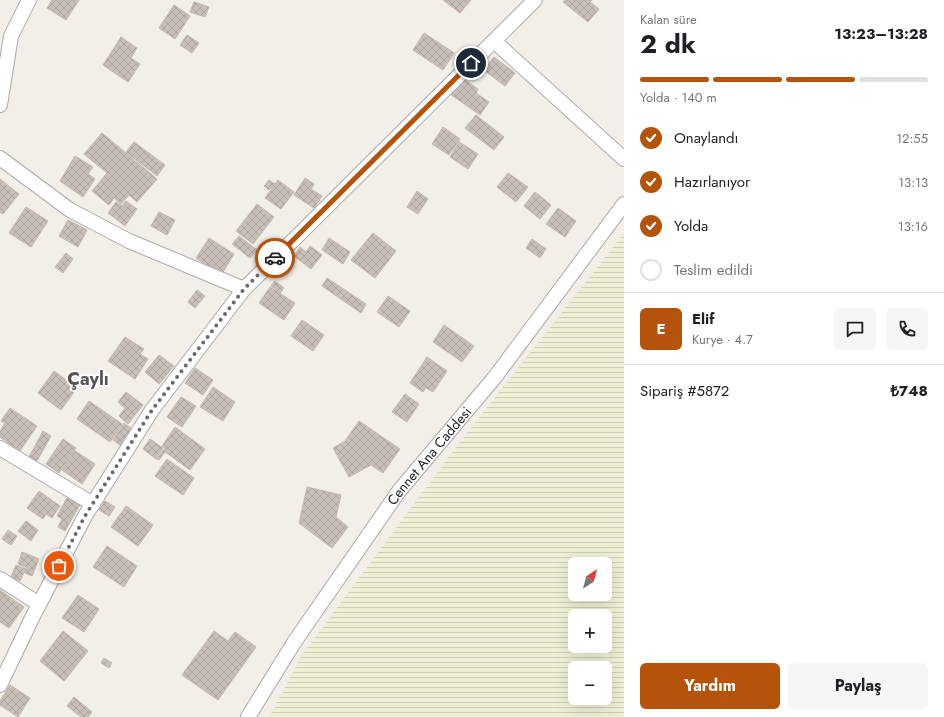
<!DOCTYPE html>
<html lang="tr">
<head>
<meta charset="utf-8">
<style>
	:root { --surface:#fff; --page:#f6f6f6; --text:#202124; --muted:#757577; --line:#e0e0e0; --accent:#b45309 }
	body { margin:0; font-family:Jost,sans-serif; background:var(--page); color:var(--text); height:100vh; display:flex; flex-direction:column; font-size:15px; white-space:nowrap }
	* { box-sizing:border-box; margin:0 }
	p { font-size:13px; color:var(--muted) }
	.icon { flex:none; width:22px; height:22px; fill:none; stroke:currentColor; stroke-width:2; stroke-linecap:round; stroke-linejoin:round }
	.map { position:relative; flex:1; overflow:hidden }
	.side { display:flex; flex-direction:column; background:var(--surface); width:320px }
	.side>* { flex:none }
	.needle { width:26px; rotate:36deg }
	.buttons { position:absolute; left:568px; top:557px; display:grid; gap:8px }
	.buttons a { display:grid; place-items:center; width:44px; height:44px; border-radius:6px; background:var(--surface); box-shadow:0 4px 16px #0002; font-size:20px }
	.pin { position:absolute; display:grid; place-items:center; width:34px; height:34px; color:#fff; margin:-17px; border:2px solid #fff; border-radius:50%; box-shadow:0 1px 4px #0007 }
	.courier { position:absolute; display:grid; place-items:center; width:40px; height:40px; margin:-20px; border:3px solid #b45309; border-radius:50%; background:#fff; color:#222; box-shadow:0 1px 5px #0007 }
	.summary em { font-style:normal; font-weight:700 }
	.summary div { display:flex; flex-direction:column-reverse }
	.summary { display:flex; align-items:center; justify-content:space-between; height:68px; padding:0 16px }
	h1 { font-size:26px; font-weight:700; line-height:30px }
	.bar { display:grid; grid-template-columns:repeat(4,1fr); gap:6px 4px; align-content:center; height:48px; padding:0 16px }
	.bar i { height:5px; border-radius:3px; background:var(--line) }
	.bar .current { background:var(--accent) }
	.bar p { grid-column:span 4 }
	.line { display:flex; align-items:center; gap:10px; padding:0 16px; border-top:1px solid var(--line) }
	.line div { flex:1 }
	.round { display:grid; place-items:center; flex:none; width:42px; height:42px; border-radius:6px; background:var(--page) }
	ol { padding:0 16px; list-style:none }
	li { display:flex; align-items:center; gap:12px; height:44px }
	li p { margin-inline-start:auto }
	li .icon { padding:4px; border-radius:50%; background:var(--accent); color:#fff; stroke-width:4 }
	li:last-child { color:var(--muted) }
	li i { width:22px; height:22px; border:2px solid var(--line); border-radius:50% }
	.cta { display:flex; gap:8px; margin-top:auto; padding:8px 16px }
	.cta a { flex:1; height:46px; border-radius:6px; background:var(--accent); color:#fff; font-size:16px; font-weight:700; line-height:46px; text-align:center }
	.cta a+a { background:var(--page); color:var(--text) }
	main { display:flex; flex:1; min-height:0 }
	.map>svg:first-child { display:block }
	.farmland { fill:url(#farmland-rules); fill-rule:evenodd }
	.building { fill:url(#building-cross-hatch); stroke:#c4b6ab }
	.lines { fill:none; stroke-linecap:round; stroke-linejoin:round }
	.minor-casing { stroke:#a9a9a9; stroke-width:16 }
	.minor { stroke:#fff; stroke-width:14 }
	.done { stroke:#6b6a68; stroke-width:4; stroke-dasharray:0 7.2 }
	.route { stroke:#b45309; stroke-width:5 }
	.labels { text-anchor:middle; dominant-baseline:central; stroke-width:3.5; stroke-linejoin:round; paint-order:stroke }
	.street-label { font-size:14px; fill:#222; stroke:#fff }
	.district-label { font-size:18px; font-weight:bold; fill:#555; stroke:#fff }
</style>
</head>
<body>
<main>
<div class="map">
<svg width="624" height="717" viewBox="0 0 624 717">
	<defs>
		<pattern id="farmland-rules" width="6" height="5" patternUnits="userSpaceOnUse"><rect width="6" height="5" fill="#eef0d5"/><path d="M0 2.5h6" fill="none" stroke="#ccceb7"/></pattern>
		<pattern id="building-cross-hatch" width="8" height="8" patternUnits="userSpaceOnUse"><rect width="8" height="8" fill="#c7bfb8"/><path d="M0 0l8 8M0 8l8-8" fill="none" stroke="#aba49e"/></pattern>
	</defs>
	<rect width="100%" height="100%" fill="#f2efe9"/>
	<!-- farmland -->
	<path class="farmland" d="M624 233V717H269L302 655 456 447ZM575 564H605V594H575ZM575 616H605V646H575ZM575 668H605V698H575Z"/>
	<!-- building -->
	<g class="building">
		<polygon points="52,0 79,0 66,20 47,8"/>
		<polygon points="443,0 471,0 460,13"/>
		<polygon points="565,0 592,0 590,2 599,9 588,22 563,2"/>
		<polygon points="194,2 209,7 205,17 190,12"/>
		<polygon points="174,5 190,16 175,39 159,28"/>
		<polygon points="424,33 454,53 443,70 413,50"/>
		<polygon points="187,35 199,43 192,53 180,45"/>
		<polygon points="121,37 137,48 131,58 140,64 128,82 103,65"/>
		<polygon points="494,57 515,73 505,86 484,70"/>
		<polygon points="462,78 478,89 476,93 489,102 480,115 450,94"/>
		<polygon points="476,115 504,137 494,150 465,128"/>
		<polygon points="443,127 460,139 449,155 432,144"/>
		<polygon points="102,133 157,179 137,202 129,195 121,204 114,198 109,205 92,191 107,173 84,154"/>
		<polygon points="134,142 165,165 157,176 126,152"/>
		<polygon points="459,142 478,154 468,169 450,157"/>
		<polygon points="75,156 93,167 88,174 95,179 83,197 60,181"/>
		<polygon points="508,173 528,187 516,202 497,187"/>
		<polygon points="305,178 314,184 311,189 322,196 314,208 294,195"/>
		<polygon points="0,179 19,194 3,214 0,212"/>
		<polygon points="269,180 275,184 269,190 264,186"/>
		<polygon points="278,180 294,192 281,209 265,198"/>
		<polygon points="417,191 428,199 418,214 407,207"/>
		<polygon points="535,192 551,205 540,219 524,206"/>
		<polygon points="126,201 137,209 125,226 108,213 116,202 122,206"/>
		<polygon points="257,204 274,217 253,244 236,231"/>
		<polygon points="26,207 48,221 31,247 9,233"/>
		<polygon points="558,208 576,221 565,237 546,224"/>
		<polygon points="159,212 175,220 167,235 151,226"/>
		<polygon points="68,220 87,230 78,247 59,236"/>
		<polygon points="373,233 396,251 375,278 351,260"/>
		<polygon points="239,236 257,250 250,258 232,244"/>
		<polygon points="209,238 234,254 222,274 196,258"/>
		<polygon points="329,238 350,252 343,264 322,250"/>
		<polygon points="532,239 546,249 540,258 526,248"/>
		<polygon points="310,246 322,255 311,269 294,256 300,247 306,252"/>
		<polygon points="66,253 73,259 63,273 55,267"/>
		<polygon points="327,278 366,304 361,313 322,286"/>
		<polygon points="275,281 284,288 280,293 271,286"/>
		<polygon points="270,287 295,303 284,320 259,303"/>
		<polygon points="197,290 205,296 195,308 188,302"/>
		<polygon points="388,296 410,311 399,327 377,312"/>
		<polygon points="302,320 324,335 313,351 291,336"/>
		<polygon points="444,325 474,346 462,362 433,342"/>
		<polygon points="125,337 144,349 140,354 148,359 135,379 108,361"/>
		<polygon points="159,355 174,366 159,384 145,372"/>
		<polygon points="427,357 447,371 433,392 426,388 423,392 410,383"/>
		<polygon points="195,368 213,380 203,395 185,383"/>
		<polygon points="54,371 77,388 61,410 38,393"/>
		<polygon points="213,387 235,402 223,421 200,407"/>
		<polygon points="126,392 143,405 128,424 119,416 125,408 118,402"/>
		<polygon points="405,394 419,404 407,422 392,412"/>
		<polygon points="181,397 196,406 182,427 167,417"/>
		<polygon points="89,401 122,424 110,442 77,419"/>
		<polygon points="10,408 37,426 20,451 0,437 0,431 5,423 1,421"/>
		<polygon points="359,421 400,449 383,473 371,465 349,477 333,448 345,441"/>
		<polygon points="124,423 132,429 121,446 113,440"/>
		<polygon points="175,427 205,449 190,470 165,452 159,460 157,459 165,448 162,446"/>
		<polygon points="43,431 51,436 37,461 29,457"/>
		<polygon points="63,439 76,448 59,473 46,464"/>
		<polygon points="150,439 163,448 156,459 143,449"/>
		<polygon points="75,451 95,464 82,484 62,470"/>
		<polygon points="167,459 194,478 183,495 155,476"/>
		<polygon points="307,487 341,495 336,517 348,527 332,548 299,523"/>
		<polygon points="39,491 60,506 52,518 46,514 43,519 27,508"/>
		<polygon points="68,496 81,503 65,531 58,527 62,519 57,516"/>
		<polygon points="105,501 115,507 109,516 99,510"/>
		<polygon points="126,506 153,525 138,546 111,527"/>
		<polygon points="26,521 38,530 31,541 18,531"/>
		<polygon points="8,530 17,536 11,545 2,539"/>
		<polygon points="107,546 137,566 124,587 93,567"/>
		<polygon points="22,552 39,559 32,576 25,573 27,568 18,564"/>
		<polygon points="16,565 26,569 20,581 11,577"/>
		<polygon points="0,590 24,607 9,628 0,622"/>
		<polygon points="78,595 99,609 84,632 62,618"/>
		<polygon points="63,631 88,651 64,681 40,661"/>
		<polygon points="214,631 228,641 235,632 256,647 218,700 182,675"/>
		<polygon points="104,658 112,663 109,668 101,663"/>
		<polygon points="10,685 30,698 18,717 0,705 0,701"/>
		<polygon points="74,697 92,712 88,717 81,717 67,706"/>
	</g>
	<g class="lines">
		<defs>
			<g id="minor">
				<polyline points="494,41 624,159"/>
				<polyline points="0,105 11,36 29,0"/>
				<polyline points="0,158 70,210 129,241 244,289"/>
				<polyline points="0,448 93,504"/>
				<polyline points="0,579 39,604"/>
				<polyline points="0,685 33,616 85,516 152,410 244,289 535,0"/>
				<path id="s1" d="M248 717 295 641 399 491 495 377 624 204"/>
			</g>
		</defs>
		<!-- minor casing -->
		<use href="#minor" class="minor-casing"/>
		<!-- minor -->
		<use href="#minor" class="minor"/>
	</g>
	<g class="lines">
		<!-- done -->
		<polyline class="done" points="59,566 85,516 152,410 244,289 275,258"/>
		<!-- route -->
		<polyline class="route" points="275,258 471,63"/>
	</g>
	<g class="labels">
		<!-- street labels -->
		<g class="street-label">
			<text stroke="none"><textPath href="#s1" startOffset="318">Cennet Ana Caddesi</textPath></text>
		</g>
		<!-- district labels -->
		<g class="district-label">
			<text x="88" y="379">Çaylı</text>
		</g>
	</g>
</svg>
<div class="buttons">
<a><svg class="needle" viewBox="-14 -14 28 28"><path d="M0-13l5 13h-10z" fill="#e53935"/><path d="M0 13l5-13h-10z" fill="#757577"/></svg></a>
<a>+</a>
<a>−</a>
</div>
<div class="pin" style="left:59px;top:566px;background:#ea580c"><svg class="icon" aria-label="bag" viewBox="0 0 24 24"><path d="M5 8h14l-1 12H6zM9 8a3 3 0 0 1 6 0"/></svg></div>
<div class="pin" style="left:471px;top:63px;background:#1f2937"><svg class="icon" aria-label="home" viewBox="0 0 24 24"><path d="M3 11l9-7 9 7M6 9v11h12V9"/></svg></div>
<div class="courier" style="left:275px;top:258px"><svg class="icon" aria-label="car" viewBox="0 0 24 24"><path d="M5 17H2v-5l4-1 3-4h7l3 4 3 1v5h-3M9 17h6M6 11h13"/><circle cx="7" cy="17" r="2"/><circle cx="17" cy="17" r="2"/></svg></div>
</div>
<section class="side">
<div class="summary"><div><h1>2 dk</h1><p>Kalan süre</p></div><em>13:23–13:28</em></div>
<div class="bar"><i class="current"></i><i class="current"></i><i class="current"></i><i></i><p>Yolda · 140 m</p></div>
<ol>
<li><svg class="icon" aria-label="check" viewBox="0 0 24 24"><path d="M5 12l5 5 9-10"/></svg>Onaylandı<p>12:55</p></li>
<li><svg class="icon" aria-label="check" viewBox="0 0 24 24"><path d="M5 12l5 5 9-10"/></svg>Hazırlanıyor<p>13:13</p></li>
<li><svg class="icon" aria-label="check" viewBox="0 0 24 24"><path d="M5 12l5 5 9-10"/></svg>Yolda<p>13:16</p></li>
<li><i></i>Teslim edildi</li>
</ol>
<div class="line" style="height:72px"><b class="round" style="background:var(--accent);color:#fff">E</b><div><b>Elif</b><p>Kurye · 4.7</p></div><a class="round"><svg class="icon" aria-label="chat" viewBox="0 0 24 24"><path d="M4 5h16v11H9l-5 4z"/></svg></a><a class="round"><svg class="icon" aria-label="phone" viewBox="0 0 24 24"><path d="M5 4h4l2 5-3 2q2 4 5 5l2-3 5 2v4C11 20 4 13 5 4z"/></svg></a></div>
<div class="line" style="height:52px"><div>Sipariş #5872</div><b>₺748</b></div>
<div class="cta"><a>Yardım</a><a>Paylaş</a></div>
</section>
</main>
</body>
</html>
